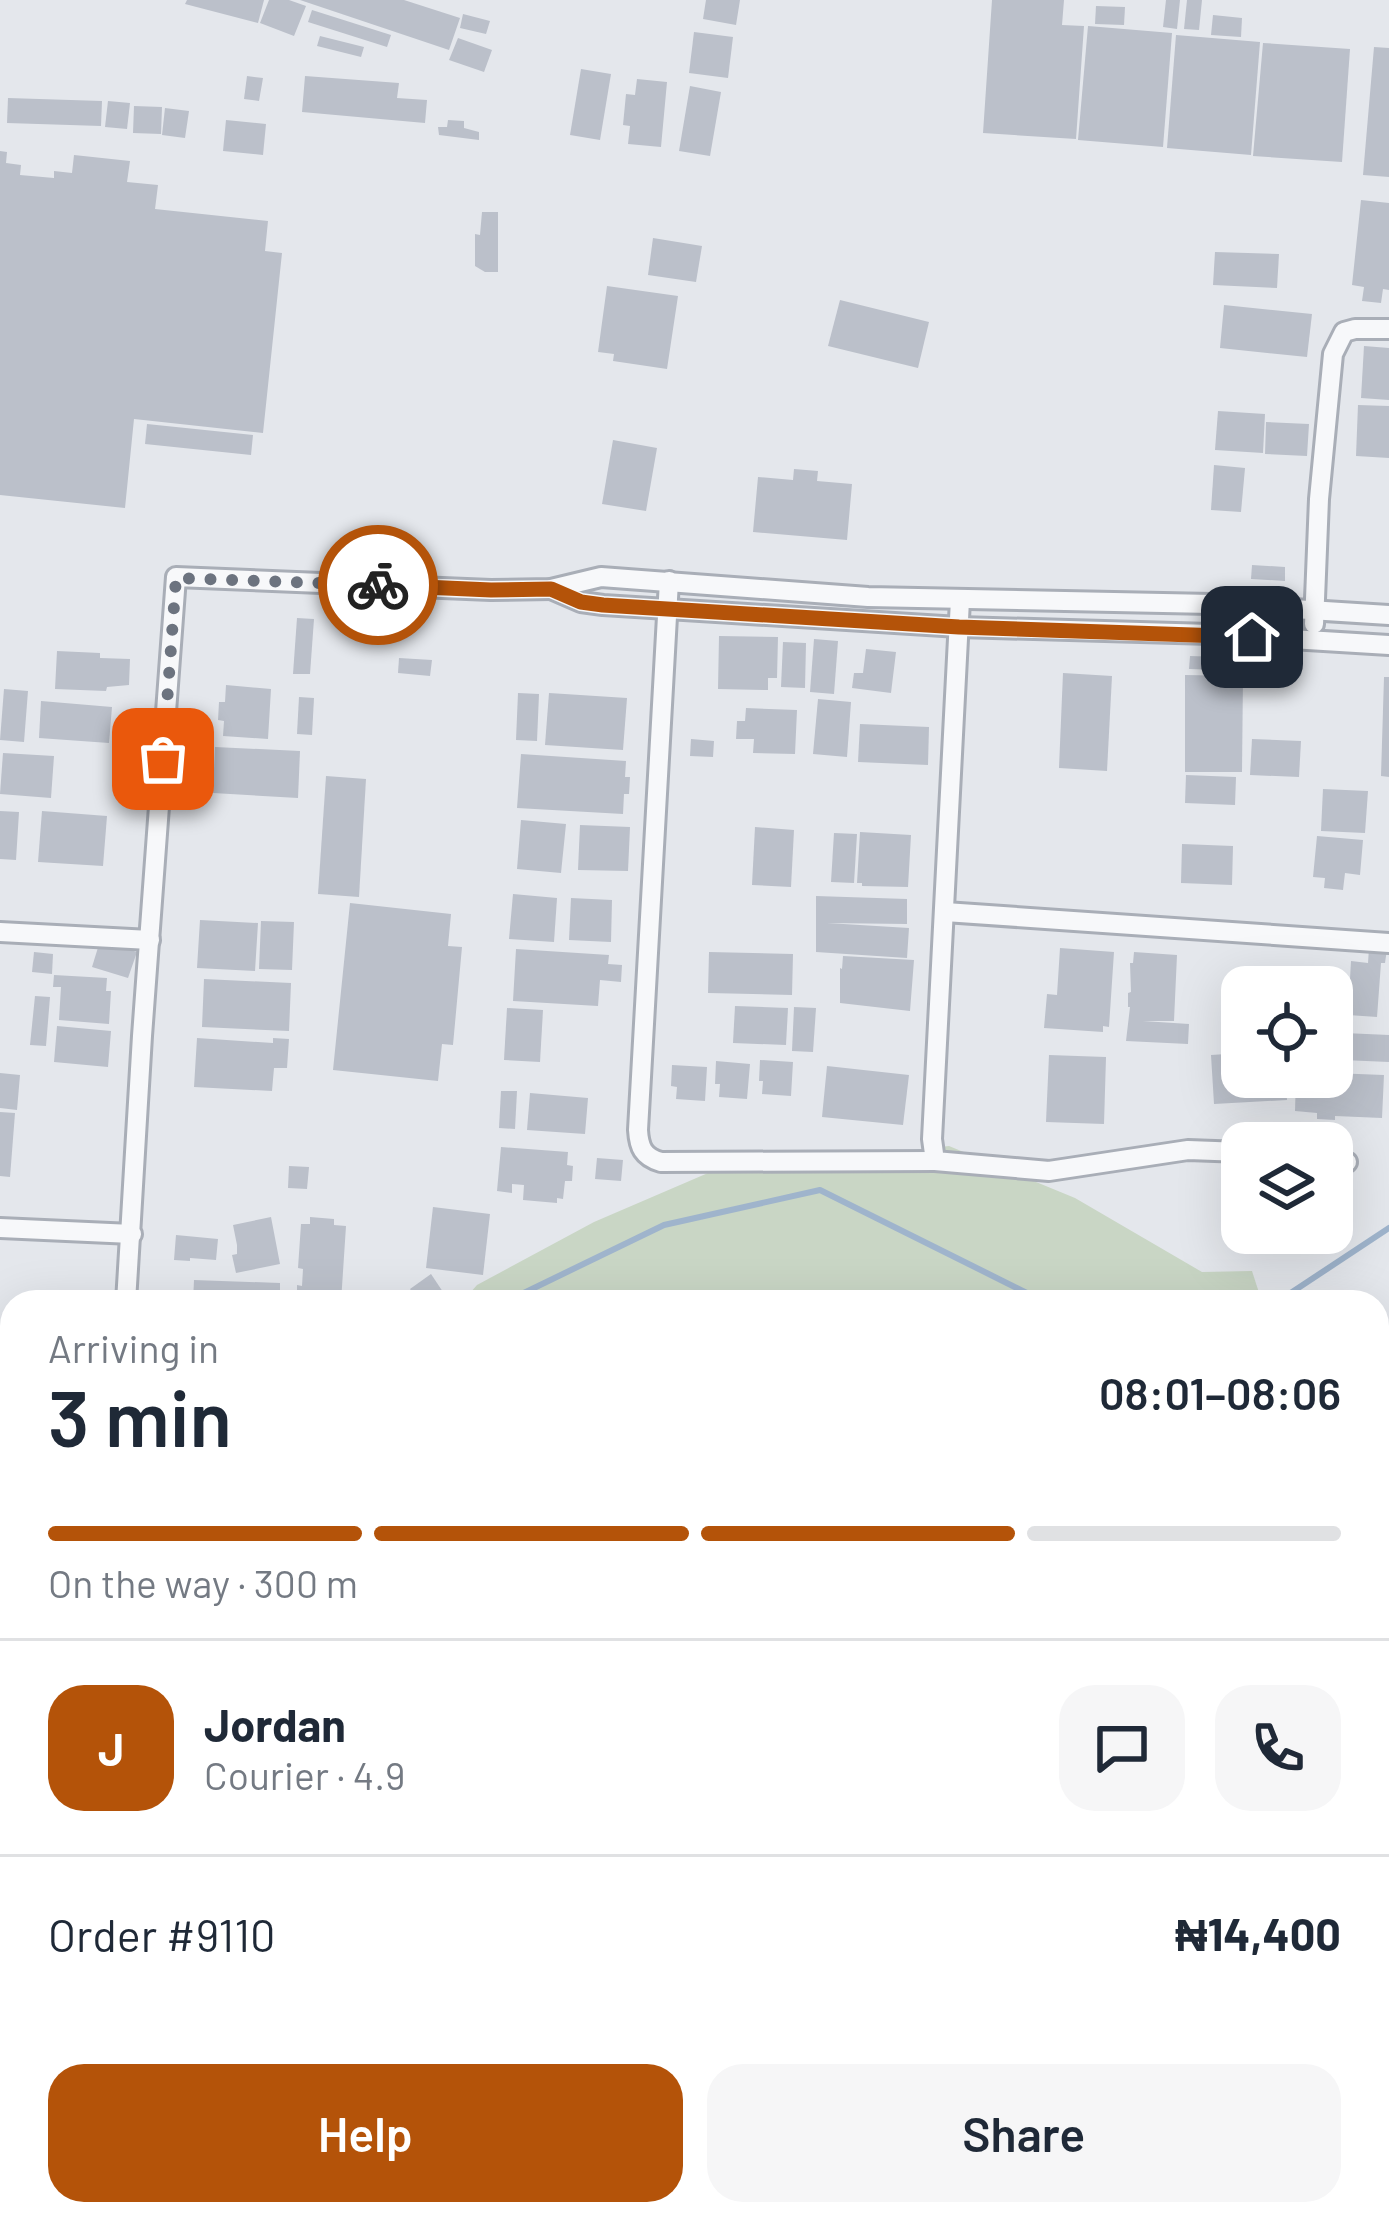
<!DOCTYPE html>
<html lang="en">
<head>
<meta charset="utf-8">
<style>
	:root { --surface:#fff; --page:#f6f6f7; --text:#1f2937; --muted:#747a83; --line:#e0e1e3; --accent:#b45309 }
	body { margin:0; font-family:Barlow,sans-serif; background:var(--page); color:var(--text); height:100vh; display:flex; flex-direction:column; font-size:45px; white-space:nowrap }
	* { box-sizing:border-box; margin:0 }
	p { font-size:39px; color:var(--muted) }
	.icon { flex:none; width:66px; height:66px; fill:none; stroke:currentColor; stroke-width:2; stroke-linecap:round; stroke-linejoin:round }
	.map { position:relative; flex:1; overflow:hidden }
	.sheet { position:absolute; left:0px; top:1290px; width:1389px; height:936px; display:flex; flex-direction:column; background:var(--surface); border-radius:36px 36px 0 0; box-shadow:0 12px 48px #0002 }
	.sheet>* { flex:none }
	.fabs { position:absolute; left:1221px; top:966px; display:grid; gap:24px }
	.fabs a { display:grid; place-items:center; width:132px; height:132px; border-radius:24px; background:var(--surface); box-shadow:0 12px 48px #0002; font-size:60px }
	.pin { position:absolute; display:grid; place-items:center; width:102px; height:102px; color:#fff; margin:-51px; border-radius:24px; box-shadow:0 6px 18px #0006 }
	.courier { position:absolute; display:grid; place-items:center; width:120px; height:120px; margin:-60px; border:9px solid #b45309; border-radius:50%; background:#fff; color:#222; box-shadow:0 3px 15px #0007 }
	.headline em { font-style:normal; font-weight:600 }
	.headline div { display:flex; flex-direction:column-reverse }
	.headline { display:flex; align-items:center; justify-content:space-between; height:204px; padding:0 48px }
	h1 { font-size:78px; font-weight:600; line-height:90px }
	.bar { display:grid; grid-template-columns:repeat(4,1fr); gap:18px 12px; align-content:center; height:144px; padding:0 48px }
	.bar i { height:15px; border-radius:9px; background:var(--line) }
	.bar .selected { background:var(--accent) }
	.bar p { grid-column:span 4 }
	.line { display:flex; align-items:center; gap:30px; padding:0 48px; border-top:3px solid var(--line) }
	.line div { flex:1 }
	.round { display:grid; place-items:center; flex:none; width:126px; height:126px; border-radius:36px; background:var(--page) }
	.cta { display:flex; gap:24px; margin-top:auto; padding:24px 48px }
	.cta a { flex:1; height:138px; border-radius:36px; background:var(--accent); color:#fff; font-size:48px; font-weight:600; line-height:138px; text-align:center }
	.cta a+a { background:var(--page); color:var(--text) }
	.map>svg:first-child { display:block }
	.green { fill:#c9d6c5 }
	.lines { fill:none; stroke-linecap:round; stroke-linejoin:round }
	.stream { stroke:#9fb4cc; stroke-width:6 }
	.building { fill:#bbc0ca }
	.minor-casing { stroke:#a9aeb7; stroke-width:24 }
	.minor { stroke:#f7f8fa; stroke-width:18 }
	.done { stroke:#6c737f; stroke-width:12; stroke-dasharray:0 21.6 }
	.route { stroke:#b45309; stroke-width:15 }
</style>
</head>
<body>
<div class="map">
<svg width="1389" height="2226" viewBox="0 0 1389 2226">
	<rect width="100%" height="100%" fill="#e4e7ec"/>
	<!-- green -->
	<g class="green">
		<polygon points="949,1146 1075,1198 1202,1272 1252,1271 1262,1302 462,1302 477,1285 594,1222 708,1173"/>
		<polygon points="1377,1649 1389,1686 1389,2018 1377,2049"/>
		<polygon points="390,2214 1240,2214 1227,2226 407,2226"/>
	</g>
	<g class="lines">
		<!-- stream -->
		<g class="stream">
			<polyline points="505,1302 664,1225 820,1190 1045,1302"/>
			<polyline points="1277,1302 1389,1228"/>
			<polyline points="0,2169 12,2163"/>
			<polyline points="520,2214 533,2226"/>
			<polyline points="1146,2226 1168,2214"/>
		</g>
	</g>
	<!-- building -->
	<g class="building">
		<polygon points="187,0 264,0 258,23 185,4"/>
		<polygon points="269,0 289,0 306,6 294,36 260,23"/>
		<polygon points="300,0 404,0 460,18 449,50"/>
		<polygon points="706,0 740,0 736,25 703,19"/>
		<polygon points="992,0 1064,0 1062,25 1084,26 1076,139 983,133"/>
		<polygon points="1166,0 1180,0 1177,29 1163,27"/>
		<polygon points="1187,0 1202,0 1199,30 1184,29"/>
		<polygon points="1096,6 1125,7 1124,25 1095,24"/>
		<polygon points="312,10 391,35 387,47 308,22"/>
		<polygon points="463,14 490,21 486,34 460,28"/>
		<polygon points="1213,15 1242,18 1241,37 1211,35"/>
		<polygon points="1088,26 1172,33 1163,147 1078,140"/>
		<polygon points="694,32 733,37 728,78 689,73"/>
		<polygon points="1176,35 1260,42 1251,155 1167,148"/>
		<polygon points="320,36 364,47 361,57 317,46"/>
		<polygon points="458,38 492,50 484,72 449,60"/>
		<polygon points="1263,43 1350,49 1342,162 1253,156"/>
		<polygon points="1374,47 1389,48 1389,177 1363,175"/>
		<polygon points="581,69 611,74 600,140 570,135"/>
		<polygon points="247,76 263,78 259,101 244,99"/>
		<polygon points="305,76 399,83 397,98 427,100 425,123 302,112"/>
		<polygon points="637,79 667,82 661,147 628,144 630,126 623,125 626,94 635,95"/>
		<polygon points="690,86 721,92 710,156 679,151"/>
		<polygon points="8,98 102,101 101,126 7,123"/>
		<polygon points="108,101 130,103 127,129 105,127"/>
		<polygon points="134,106 162,107 161,134 133,133"/>
		<polygon points="165,108 189,111 185,138 162,135"/>
		<polygon points="226,120 266,124 263,155 223,151"/>
		<polygon points="448,120 464,121 464,128 479,132 479,140 439,135 438,127 447,127"/>
		<polygon points="0,151 7,152 6,163 21,165 20,175 54,178 54,171 72,173 74,155 130,161 127,182 158,185 155,209 268,221 265,251 282,253 263,433 134,419 125,508 0,495"/>
		<polygon points="1361,200 1389,203 1389,290 1383,289 1381,303 1362,301 1364,287 1352,285"/>
		<polygon points="482,212 498,212 498,272 485,272 475,266 475,234 480,235"/>
		<polygon points="653,238 702,246 696,282 648,275"/>
		<polygon points="1215,252 1279,254 1277,288 1213,285"/>
		<polygon points="607,286 678,296 667,369 613,361 614,354 598,352"/>
		<polygon points="840,300 929,322 918,368 828,346"/>
		<polygon points="1224,305 1312,314 1307,357 1220,348"/>
		<polygon points="1364,346 1389,348 1389,400 1361,398"/>
		<polygon points="1358,405 1389,406 1389,458 1356,456"/>
		<polygon points="1218,411 1265,414 1263,453 1215,450"/>
		<polygon points="1266,422 1309,424 1307,456 1265,454"/>
		<polygon points="147,424 253,435 251,455 145,444"/>
		<polygon points="613,440 657,448 646,511 602,504"/>
		<polygon points="1214,465 1245,468 1241,512 1211,510"/>
		<polygon points="794,469 818,471 817,481 852,484 847,540 753,532 758,477 793,480"/>
		<polygon points="1252,565 1285,567 1285,581 1251,579"/>
		<polygon points="297,618 314,619 310,674 293,674"/>
		<polygon points="719,636 778,637 777,678 768,678 768,690 718,689"/>
		<polygon points="814,639 838,641 834,694 810,692"/>
		<polygon points="783,642 806,643 805,688 781,687"/>
		<polygon points="866,649 896,652 891,693 852,688 854,673 863,673"/>
		<polygon points="57,651 100,653 100,658 130,659 129,685 107,687 106,691 55,689"/>
		<polygon points="1190,656 1222,657 1222,670 1189,669"/>
		<polygon points="399,658 432,660 430,676 398,673"/>
		<polygon points="1270,658 1302,660 1301,676 1269,673"/>
		<polygon points="1063,673 1112,676 1107,771 1059,768"/>
		<polygon points="1185,675 1243,676 1242,772 1185,772"/>
		<polygon points="1384,677 1389,677 1389,777 1381,776"/>
		<polygon points="226,685 271,689 268,739 223,736 224,721 218,720 219,702 225,702"/>
		<polygon points="4,689 28,691 24,742 0,740"/>
		<polygon points="518,693 539,694 537,741 516,740"/>
		<polygon points="549,693 627,698 623,750 545,745"/>
		<polygon points="299,697 314,698 312,735 297,734"/>
		<polygon points="818,699 851,702 847,757 813,754"/>
		<polygon points="41,701 112,707 109,743 39,738"/>
		<polygon points="746,708 797,710 795,754 753,753 754,739 736,739 737,721 745,721"/>
		<polygon points="860,724 929,727 928,765 858,762"/>
		<polygon points="691,739 714,741 713,757 690,756"/>
		<polygon points="1252,739 1301,741 1299,777 1250,775"/>
		<polygon points="215,747 300,751 298,798 213,793"/>
		<polygon points="125,748 139,749 137,778 124,777"/>
		<polygon points="3,753 54,756 51,798 0,794"/>
		<polygon points="521,754 626,761 625,777 630,777 629,794 624,794 623,814 517,808"/>
		<polygon points="1186,775 1236,777 1235,805 1185,803"/>
		<polygon points="326,776 366,779 359,897 318,894"/>
		<polygon points="1323,789 1368,791 1365,833 1321,831"/>
		<polygon points="0,811 19,812 16,860 0,859"/>
		<polygon points="42,811 107,816 103,866 38,862"/>
		<polygon points="521,820 566,824 561,873 517,869"/>
		<polygon points="580,825 630,827 628,871 578,870"/>
		<polygon points="755,827 794,830 791,887 752,885"/>
		<polygon points="860,832 911,835 908,887 862,886 862,883 857,883"/>
		<polygon points="834,833 857,834 854,883 831,882"/>
		<polygon points="1317,836 1363,840 1360,875 1345,873 1343,890 1324,888 1325,878 1313,877"/>
		<polygon points="1182,844 1233,846 1232,885 1181,883"/>
		<polygon points="513,894 557,898 554,942 509,939"/>
		<polygon points="816,896 907,899 907,924 827,923 909,928 907,958 816,952"/>
		<polygon points="571,898 612,900 611,942 569,940"/>
		<polygon points="350,903 451,914 448,946 462,947 453,1045 442,1044 438,1081 333,1070"/>
		<polygon points="200,920 258,923 255,971 197,968"/>
		<polygon points="261,921 294,922 292,970 259,969"/>
		<polygon points="100,941 137,952 128,978 92,967"/>
		<polygon points="1060,948 1114,952 1109,1027 1103,1026 1103,1032 1044,1028 1047,994 1057,995"/>
		<polygon points="1369,948 1387,949 1385,963 1381,963 1377,1017 1348,1015 1351,961 1368,963"/>
		<polygon points="516,949 609,955 608,964 622,965 621,982 600,980 598,1006 513,1001"/>
		<polygon points="34,952 53,954 52,974 32,972"/>
		<polygon points="709,952 793,954 792,995 708,993"/>
		<polygon points="1134,952 1177,955 1174,1021 1143,1021 1189,1024 1188,1044 1126,1041 1130,1007 1128,1007 1128,993 1131,992 1130,963 1133,963"/>
		<polygon points="843,956 914,960 910,1011 840,1003 840,968 842,969"/>
		<polygon points="54,975 107,978 106,991 111,991 109,1024 59,1020 61,987 53,987"/>
		<polygon points="204,979 291,983 289,1031 202,1027"/>
		<polygon points="35,996 50,997 46,1046 30,1045"/>
		<polygon points="735,1006 788,1008 786,1045 733,1043"/>
		<polygon points="794,1007 816,1008 813,1052 792,1051"/>
		<polygon points="507,1008 543,1010 540,1062 504,1060"/>
		<polygon points="57,1026 111,1031 108,1067 54,1062"/>
		<polygon points="1344,1033 1389,1035 1389,1062 1343,1060"/>
		<polygon points="197,1038 273,1043 273,1038 289,1039 287,1068 274,1068 272,1091 194,1087"/>
		<polygon points="1242,1053 1242,1077 1286,1077 1287,1100 1214,1104 1211,1055"/>
		<polygon points="1049,1055 1106,1057 1104,1124 1046,1122"/>
		<polygon points="760,1060 793,1062 791,1096 762,1094 763,1081 759,1081"/>
		<polygon points="716,1061 750,1064 747,1099 719,1097 720,1084 715,1084"/>
		<polygon points="672,1065 707,1067 705,1101 676,1099 677,1087 671,1086"/>
		<polygon points="827,1066 909,1075 903,1125 822,1117"/>
		<polygon points="0,1073 20,1075 17,1110 0,1108"/>
		<polygon points="1332,1073 1384,1075 1382,1118 1335,1116 1335,1120 1317,1119 1317,1113 1295,1111 1296,1077 1332,1077"/>
		<polygon points="501,1091 517,1091 515,1129 499,1128"/>
		<polygon points="530,1093 588,1098 585,1134 527,1130"/>
		<polygon points="0,1112 15,1113 10,1177 0,1176"/>
		<polygon points="501,1147 568,1152 567,1165 573,1166 572,1181 565,1181 563,1199 557,1198 557,1203 523,1200 524,1185 512,1184 512,1193 497,1191"/>
		<polygon points="597,1158 623,1160 621,1181 595,1179"/>
		<polygon points="289,1166 309,1167 307,1189 288,1188"/>
		<polygon points="433,1207 490,1214 483,1275 426,1268"/>
		<polygon points="271,1217 280,1264 236,1273 232,1255 237,1254 237,1245 233,1225"/>
		<polygon points="310,1217 334,1219 334,1225 346,1226 341,1302 297,1300 297,1285 302,1286 303,1269 298,1268 301,1224 310,1224"/>
		<polygon points="176,1235 218,1239 216,1260 190,1258 190,1261 174,1260"/>
		<polygon points="431,1274 443,1292 429,1302 419,1302 410,1289"/>
		<polygon points="194,1280 280,1283 280,1302 193,1302"/>
		<polygon points="1389,1433 1389,1510 1377,1517 1377,1441"/>
		<polygon points="0,1459 12,1460 12,1509 0,1509"/>
		<polygon points="0,1514 12,1514 12,1566 0,1565"/>
		<polygon points="1389,1576 1389,1760 1377,1765 1377,1581"/>
		<polygon points="12,1654 12,1705 0,1700 0,1680"/>
		<polygon points="5,1894 12,1910 12,1970 2,1974 0,1896"/>
		<polygon points="76,2214 90,2214 96,2226 48,2226"/>
	</g>
	<g class="lines">
		<defs>
			<g id="minor">
				<path d="M669 581 638 1130C639 1147 643 1157 661 1162L935 1161"/>
				<polyline points="551,589 581,602 603,605 959,627 1211,634 1389,645"/>
				<polyline points="960,600 932,1139 935,1161 1049,1171 1188,1150 1242,1152"/>
				<polyline points="1314,624 1319,499 1333,354 1344,332 1355,329 1389,329"/>
				<polyline points="945,912 1389,943"/>
				<polyline points="0,932 150,940"/>
				<polyline points="1332,1163 1347,1162"/>
				<polyline points="0,1228 132,1234"/>
				<polyline points="126,1302 142,1036 176,577 491,590 551,589 601,577 868,597 1212,604 1389,615"/>
				<polyline points="0,1816 12,1808"/>
				<polyline points="0,2088 12,2082"/>
			</g>
		</defs>
		<!-- minor casing -->
		<use href="#minor" class="minor-casing"/>
		<!-- minor -->
		<use href="#minor" class="minor"/>
	</g>
	<g class="lines">
		<!-- done -->
		<polyline class="done" points="163,759 176,578 378,585"/>
		<!-- route -->
		<polyline class="route" points="378,585 491,590 551,589 581,602 603,605 959,627 1252,637"/>
	</g>
</svg>
<div class="fabs">
<a><svg class="icon" aria-label="locate" viewBox="0 0 24 24"><circle cx="12" cy="12" r="6"/><path d="M12 2v4M12 18v4M2 12h4M18 12h4"/></svg></a>
<a><svg class="icon" aria-label="layers" viewBox="0 0 24 24"><path d="M12 4l9 5-9 5-9-5zM3 14l9 5 9-5"/></svg></a>
</div>
<div class="pin" style="left:163px;top:759px;background:#ea580c"><svg class="icon" aria-label="bag" viewBox="0 0 24 24"><path d="M5 8h14l-1 12H6zM9 8a3 3 0 0 1 6 0"/></svg></div>
<div class="pin" style="left:1252px;top:637px;background:#1f2937"><svg class="icon" aria-label="home" viewBox="0 0 24 24"><path d="M3 11l9-7 9 7M6 9v11h12V9"/></svg></div>
<div class="courier" style="left:378px;top:585px"><svg class="icon" aria-label="bike" viewBox="0 0 24 24"><circle cx="6" cy="16" r="4"/><circle cx="18" cy="16" r="4"/><path d="M6 16l4-8h5l3 8M10 8l3 8H6M13 5h3"/></svg></div>
<section class="sheet">
<div class="headline"><div><h1>3 min</h1><p>Arriving in</p></div><em>08:01–08:06</em></div>
<div class="bar"><i class="selected"></i><i class="selected"></i><i class="selected"></i><i></i><p>On the way · 300 m</p></div>
<div class="line" style="height:216px"><b class="round" style="background:var(--accent);color:#fff">J</b><div><b>Jordan</b><p>Courier · 4.9</p></div><a class="round"><svg class="icon" aria-label="chat" viewBox="0 0 24 24"><path d="M4 5h16v11H9l-5 4z"/></svg></a><a class="round"><svg class="icon" aria-label="phone" viewBox="0 0 24 24"><path d="M5 4h4l2 5-3 2q2 4 5 5l2-3 5 2v4C11 20 4 13 5 4z"/></svg></a></div>
<div class="line" style="height:156px"><div>Order #9110</div><b>₦14,400</b></div>
<div class="cta"><a>Help</a><a>Share</a></div>
</section>
</div>
</body>
</html>
